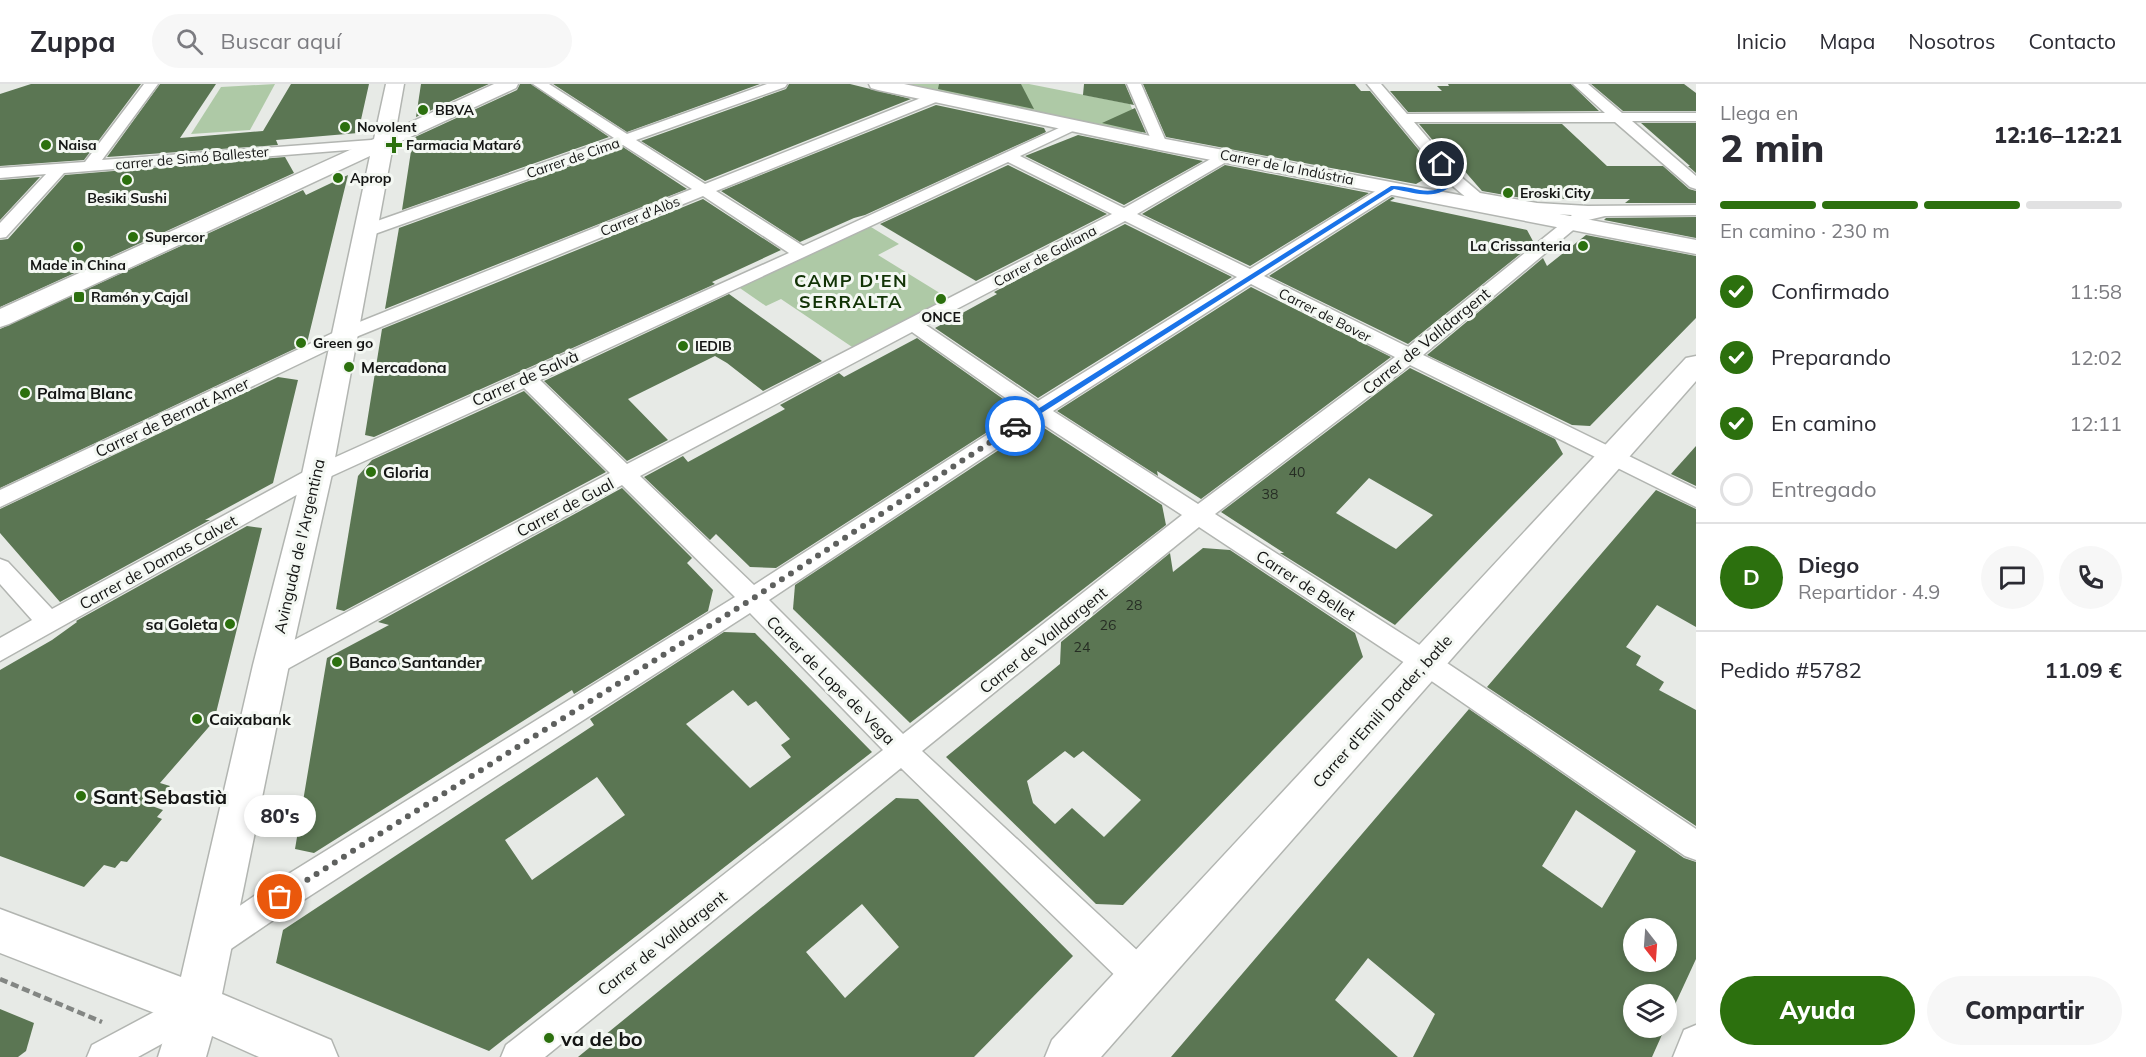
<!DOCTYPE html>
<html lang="es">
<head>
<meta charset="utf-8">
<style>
	:root { --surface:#fff; --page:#f7f7f7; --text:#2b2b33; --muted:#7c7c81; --line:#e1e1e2; --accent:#2c700e }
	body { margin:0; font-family:Mulish,sans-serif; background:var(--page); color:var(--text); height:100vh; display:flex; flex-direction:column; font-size:22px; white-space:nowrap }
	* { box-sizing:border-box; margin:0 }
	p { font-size:20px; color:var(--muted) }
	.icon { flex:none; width:33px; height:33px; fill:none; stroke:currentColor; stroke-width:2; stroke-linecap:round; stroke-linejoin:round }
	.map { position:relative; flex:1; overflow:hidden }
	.side { display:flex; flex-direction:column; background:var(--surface); width:450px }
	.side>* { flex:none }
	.needle { width:39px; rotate:163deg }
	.controls { position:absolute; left:1623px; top:834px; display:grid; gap:12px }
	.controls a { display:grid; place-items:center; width:54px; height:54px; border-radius:50%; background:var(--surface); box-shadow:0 3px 9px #0003; font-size:30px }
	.pin { position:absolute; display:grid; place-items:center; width:51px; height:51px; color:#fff; margin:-26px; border:3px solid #fff; border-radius:50%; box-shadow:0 2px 6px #0007 }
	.courier { position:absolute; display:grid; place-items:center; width:60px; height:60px; margin:-30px; border:4px solid #1a73e8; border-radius:50%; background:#fff; color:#222; box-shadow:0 2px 8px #0007 }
	.bubble { position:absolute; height:42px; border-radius:21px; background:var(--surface); box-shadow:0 3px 9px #0003; font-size:20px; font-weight:800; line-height:42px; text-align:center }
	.summary em { font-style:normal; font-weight:800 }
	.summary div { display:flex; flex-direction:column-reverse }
	.summary { display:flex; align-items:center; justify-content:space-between; height:102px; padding:0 24px }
	h1 { font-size:39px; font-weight:800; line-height:45px }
	.bar { display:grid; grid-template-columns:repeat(4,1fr); gap:9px 6px; align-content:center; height:72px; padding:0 24px }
	.bar i { height:8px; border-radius:4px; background:var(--line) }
	.bar .on { background:var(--accent) }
	.bar p { grid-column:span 4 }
	.line { display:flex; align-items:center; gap:15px; padding:0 24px; border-top:2px solid var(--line) }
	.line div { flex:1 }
	.round { display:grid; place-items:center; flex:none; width:63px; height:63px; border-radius:32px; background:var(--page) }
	ol { padding:0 24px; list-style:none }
	li { display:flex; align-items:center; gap:18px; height:66px }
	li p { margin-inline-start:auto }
	li .icon { padding:6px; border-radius:50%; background:var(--accent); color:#fff; stroke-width:4 }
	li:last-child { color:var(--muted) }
	li i { width:33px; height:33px; border:3px solid var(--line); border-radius:50% }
	.cta { display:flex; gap:12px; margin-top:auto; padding:12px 24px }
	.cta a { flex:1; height:69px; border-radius:36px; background:var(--accent); color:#fff; font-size:24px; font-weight:800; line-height:69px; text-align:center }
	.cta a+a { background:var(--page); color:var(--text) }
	header { display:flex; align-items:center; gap:36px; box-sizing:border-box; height:84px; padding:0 30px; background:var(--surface); border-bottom:2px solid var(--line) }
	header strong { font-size:28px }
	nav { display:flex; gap:33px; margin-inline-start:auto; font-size:21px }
	.search { width:420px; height:54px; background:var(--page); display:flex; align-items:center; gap:15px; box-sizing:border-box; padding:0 21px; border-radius:33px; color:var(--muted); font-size:22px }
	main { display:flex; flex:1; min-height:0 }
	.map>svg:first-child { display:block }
	.green { fill:#aec9a6 }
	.building { fill:#5b7653; fill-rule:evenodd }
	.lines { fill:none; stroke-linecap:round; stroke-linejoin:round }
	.street-casing { stroke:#b2b5b1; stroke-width:3 }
	.secondary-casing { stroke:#b2b5b1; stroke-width:3 }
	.path { stroke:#838683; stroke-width:4.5; stroke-dasharray:8 4; stroke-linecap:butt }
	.street { fill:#fff; fill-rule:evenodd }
	.secondary { fill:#fff; fill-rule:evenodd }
	.route { fill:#1a73e8 }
	.done { stroke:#5e605e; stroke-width:6; stroke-dasharray:0 10.8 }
	.poi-dot { fill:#2c700e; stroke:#f4f8f3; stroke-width:2 }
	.labels { text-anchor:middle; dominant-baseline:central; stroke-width:6; stroke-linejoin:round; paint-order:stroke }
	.far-poi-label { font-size:14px; font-weight:bold; fill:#141514; stroke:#f4f8f3; text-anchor:start }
	.far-street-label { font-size:14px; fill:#141514; stroke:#f4f8f3 }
	.number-label { font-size:14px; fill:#262d24 }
	.street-label { font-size:16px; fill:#141514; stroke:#f4f8f3 }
	.poi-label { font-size:16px; font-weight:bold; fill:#141514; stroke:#f4f8f3; text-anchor:start }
	.far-district-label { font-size:18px; font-weight:bold; letter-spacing:1.5px; fill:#123306; stroke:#f4f8f3 }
	.near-poi-label { font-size:20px; font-weight:bold; fill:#141514; stroke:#f4f8f3; text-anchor:start }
</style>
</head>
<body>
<header>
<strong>Zuppa</strong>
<div class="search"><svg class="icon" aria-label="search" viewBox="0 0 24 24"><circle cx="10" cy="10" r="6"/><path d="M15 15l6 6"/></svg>Buscar aquí</div>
<nav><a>Inicio</a><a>Mapa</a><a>Nosotros</a><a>Contacto</a></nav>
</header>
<main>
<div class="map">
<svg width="1696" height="973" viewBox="0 0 1696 973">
	<rect width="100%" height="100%" fill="#e7eae6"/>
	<!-- green -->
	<g class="green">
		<polygon points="275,0 250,46 191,50 221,3"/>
		<polygon points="895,0 1029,0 1130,20 1144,53"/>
		<polygon points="866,140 899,160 878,171 956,219 861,269 781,215 766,222 734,200"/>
	</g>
	<!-- building -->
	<g class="building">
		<polygon points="31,0 141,0 84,76 0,82 0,10"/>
		<polygon points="160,0 216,0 180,54 263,47 291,0 369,0 358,49 276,56 278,61 107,73"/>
		<polygon points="421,0 489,0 416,33"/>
		<polygon points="520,0 531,0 609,53 402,126 413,54 517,6"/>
		<polygon points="553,0 760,0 627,48"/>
		<polygon points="789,0 850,0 911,15 705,97 641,57 786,5"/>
		<polygon points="939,0 1021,0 1034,25 938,5"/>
		<polygon points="1084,0 1125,0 1134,21 1083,11"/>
		<polygon points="1143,0 1355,0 1361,7 1370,7 1437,88 1416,100 1166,53"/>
		<polygon points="1448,0 1571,0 1599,27 1408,28 1390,7 1442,7 1437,2 1449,2"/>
		<polygon points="1591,0 1684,0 1696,9 1696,27 1623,27"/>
		<polygon points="936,21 1044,44 1046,48 865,131 854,134 800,158 721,107"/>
		<polygon points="1135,24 1146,49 1102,39"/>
		<polygon points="1641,39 1696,39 1696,89 1688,82 1690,82"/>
		<polygon points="1419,40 1562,40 1607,82 1663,82 1689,105 1696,107 1696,119 1625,119 1630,115 1528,115 1482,107 1455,76 1451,78"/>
		<polygon points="1078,51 1160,68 1203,77 1124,121 1025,72"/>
		<polygon points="623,63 687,105 385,225 399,144"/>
		<polygon points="285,73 294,89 0,223 0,156 8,155 65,91"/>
		<polygon points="1008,81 1107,130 976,197 880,140"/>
		<polygon points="1225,81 1369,109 1250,182 1142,130"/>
		<polygon points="348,91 307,259 0,404 0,245 303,106 306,111"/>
		<polygon points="40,93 0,136 0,96"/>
		<polygon points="1392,113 1395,114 1390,117 1527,146 1534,159 1408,260 1269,192"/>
		<polygon points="703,115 781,166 712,198 715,200 374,353 365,351 382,245"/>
		<polygon points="1696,133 1696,154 1604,136 1606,134"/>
		<polygon points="1125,140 1232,193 1038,314 935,244 997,210 994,208"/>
		<polygon points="1586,151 1696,172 1696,234 1590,342 1572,341 1427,271 1543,174 1547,182"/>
		<polygon points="1251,203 1391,273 1201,415 1157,387 1158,392 1057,327"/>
		<polygon points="729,210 822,277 763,307 727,279 715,272 628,315 668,356 627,377 544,297"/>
		<polygon points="917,254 1020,327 776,484 750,483 716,450 710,456 644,393 683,372 688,378 785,325 780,321 839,289 844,293"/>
		<path d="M1410 284 1555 355 1563 370 1395 541 1280 469H1284L1221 428ZM1369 394 1433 431 1396 465 1336 429Z"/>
		<polygon points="278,293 298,296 273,399 205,436 210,436 60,518 0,449 0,425"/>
		<polygon points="524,307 606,388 344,527 336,525 358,392 372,376"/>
		<polygon points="1038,340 1162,421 1166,441 910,639 793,525 795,501"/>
		<polygon points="1696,362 1696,402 1671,390"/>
		<polygon points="622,404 692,474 687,479 713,506 708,527 574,610 572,606 314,769 295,765 327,574 389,541 378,538"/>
		<polygon points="1656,406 1696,425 1696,543 1657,521 1626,563 1641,572 1636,581 1664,598 1659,606 1696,626 1696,742 1487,603"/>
		<polygon points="247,442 262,444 214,637 160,699 170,702 152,722 163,726 157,733 162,735 127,778 121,777 115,784 104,781 84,803 0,772 0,586 52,556 77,538 76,537"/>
		<path d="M1203 464 1230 466 1355 549 1363 573 1123 821 1096 820 946 673 1060 580 1061 558 1170 469 1173 488ZM1065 667 1074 674 1083 667 1141 716 1104 753 1072 724 1055 740 1033 719 1027 697Z"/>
		<path d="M724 548 755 549 872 668 489 967 276 879 283 846 594 641 590 635ZM733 606 748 622 756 617 790 655 781 661 791 673 750 704 686 640ZM597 693 625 731 532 796 505 756Z"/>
		<path d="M1469 625 1684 774 1696 778V875L1666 940V910H1634V944H1665L1652 973H1413L1435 930 1368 874 1335 916 1398 973H1171ZM1576 726 1636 767 1602 824 1542 782ZM1634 844H1666V878H1634Z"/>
		<path d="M896 714 918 715 1073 872 974 973H578ZM862 820 899 863 845 914 806 868Z"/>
		<polygon points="0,925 34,939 26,967 18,973 0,973"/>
	</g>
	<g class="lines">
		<defs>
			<g id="street">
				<polygon points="144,0 158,0 102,76 385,55 392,59 385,63 64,89 6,153 0,154 0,139 46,90 0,94 0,84 85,78"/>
				<path d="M533 0H549L627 50 767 0H787L785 3 636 56 705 100 931 10H941L943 13 941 16 716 107 803 162 1072 38 1077 39 1079 42 1077 45 1020 72 1124 124 1223 68H1233L1236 71 1233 74 1137 130 1250 185 1387 100H1399L1401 103 1399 106 1264 192 1408 263 1572 131 1537 129 1469 116 1448 98 1367 0H1381L1407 30 1605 29 1573 0H1588L1622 29H1696V37H1632L1696 92V105L1690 103 1615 38H1414L1460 92 1480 109 1537 119 1588 122 1696 121V131L1605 132 1584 137 1423 271 1696 405V423L1410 281 1215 430 1435 571 1696 745V776L1685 772 1417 587 1199 443 922 667 1153 881 1157 893 1153 905 1141 909 1129 905 901 684 545 973H501L506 961 883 666 750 529 291 824 222 871 211 876 200 871 195 860 200 849 269 802 735 513 622 401 280 589 271 592 262 589 258 581 262 573 610 389 524 304 325 395 0 577V554L32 536 0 500V475L8 478 52 525 309 385 789 169 703 112 351 255 0 423V406L337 247 692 105 623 61 372 151H360L358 147 360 143 614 54ZM1008 78 1112 130 627 380 540 296ZM1125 137 1237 193 1038 317 926 241ZM1251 200 1395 273 1198 420 1053 327ZM912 248 1024 327 754 501 640 392ZM1038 337 1182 431 903 650 769 516Z"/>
				<polygon points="1127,0 1141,0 1167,60 1165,63 1160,64 1153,60"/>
				<polygon points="197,905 209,910 214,922 209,934 138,973 87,973 92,961"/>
				<polygon points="1696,941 1696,973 1673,973 1684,946"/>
			</g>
			<g id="secondary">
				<polygon points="386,0 404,0 396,45 494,0 518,0 516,4 393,61 332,390 289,581 222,910 331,956 338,973 259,973 212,952 206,973 158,973 170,935 0,869 0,825 181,893 253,581 302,390 370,72 9,240 0,243 0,225 374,55"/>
				<polygon points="869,0 904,0 1160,54 1696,156 1696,170 1160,66 878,6 871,4"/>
				<polygon points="1696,272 1696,297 1101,973 1045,973 1052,956 1686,274"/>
			</g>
		</defs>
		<!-- street casing -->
		<use href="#street" class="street-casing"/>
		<!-- secondary casing -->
		<use href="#secondary" class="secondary-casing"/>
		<!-- path -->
		<polyline class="path" points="0,895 102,938"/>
		<!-- street -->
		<use href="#street" class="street"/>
		<!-- secondary -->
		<use href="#secondary" class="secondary"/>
	</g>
	<!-- route -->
	<path class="route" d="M1442 78 1458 95C1438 118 1421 110 1394 105L1018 344 1011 342 1391 102C1416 101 1431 117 1451 95L1438 80Z"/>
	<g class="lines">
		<!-- done -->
		<polyline class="done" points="280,813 752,515 1015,342"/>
	</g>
	<!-- markers -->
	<g class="poi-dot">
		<circle cx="423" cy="26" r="6"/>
		<circle cx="345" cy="43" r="6"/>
		<circle cx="46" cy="61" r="6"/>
		<path d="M391 52h6v6h6v6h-6v6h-6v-6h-6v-6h6z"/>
		<circle cx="338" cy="94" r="6"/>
		<circle cx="127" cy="96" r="6"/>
		<circle cx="1508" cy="109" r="6"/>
		<circle cx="133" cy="153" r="6"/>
		<circle cx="1583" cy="162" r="6"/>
		<circle cx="78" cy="163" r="6"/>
		<rect x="73" y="207" width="12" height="12" rx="3"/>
		<circle cx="941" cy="215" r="6"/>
		<circle cx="301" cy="259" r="6"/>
		<circle cx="683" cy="262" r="6"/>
		<circle cx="349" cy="283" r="6"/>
		<circle cx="25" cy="309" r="6"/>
		<circle cx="371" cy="388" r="6"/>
		<circle cx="230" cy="540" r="6"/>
		<circle cx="337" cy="578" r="6"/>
		<circle cx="197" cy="635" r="6"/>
		<circle cx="81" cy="712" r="6"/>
		<circle cx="549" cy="954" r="6"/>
	</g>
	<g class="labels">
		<!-- far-poi labels -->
		<g class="far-poi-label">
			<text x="435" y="26">BBVA</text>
			<text x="357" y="43">Novolent</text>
			<text x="58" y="61">Naisa</text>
			<text x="406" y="61">Farmacia Mataró</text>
			<text x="350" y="94">Aprop</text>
			<text x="1520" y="109">Eroski City</text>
			<text x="127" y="114" text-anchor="middle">Besiki Sushi</text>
			<text x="145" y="153">Supercor</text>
			<text x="1571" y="162" text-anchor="end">La Crissanteria</text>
			<text x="78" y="181" text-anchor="middle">Made in China</text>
			<text x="91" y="213">Ramón y Cajal</text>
			<text x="941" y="233" text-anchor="middle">ONCE</text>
			<text x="313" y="259">Green go</text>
			<text x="695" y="262">IEDIB</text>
		</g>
		<!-- far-street labels -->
		<g class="far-street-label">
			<text transform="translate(192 74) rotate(-5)">carrer de Simó Ballester</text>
			<text transform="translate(573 74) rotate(-19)">Carrer de Cima</text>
			<text transform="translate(1287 83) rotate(11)">Carrer de la Indústria</text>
			<text transform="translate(640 132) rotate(-22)">Carrer d'Alòs</text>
			<text transform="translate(1045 172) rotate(-28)">Carrer de Galiana</text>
			<text transform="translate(1325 231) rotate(27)">Carrer de Bover</text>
		</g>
		<!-- number labels -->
		<g class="number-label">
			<text x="1297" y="388">40</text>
			<text x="1270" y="410">38</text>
			<text x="1134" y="521">28</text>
			<text x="1108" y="541">26</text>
			<text x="1082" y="563">24</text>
		</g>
		<!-- street labels -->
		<g class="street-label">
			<text transform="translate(1426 257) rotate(-39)">Carrer de Valldargent</text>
			<text transform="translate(525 294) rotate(-24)">Carrer de Salvà</text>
			<text transform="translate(172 333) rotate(-25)">Carrer de Bernat Amer</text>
			<text transform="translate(565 423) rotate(-28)">Carrer de Gual</text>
			<text transform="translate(299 462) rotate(-77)">Avinguda de l'Argentina</text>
			<text transform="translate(158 478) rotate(-29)">Carrer de Damas Calvet</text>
			<text transform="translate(1306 501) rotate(33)">Carrer de Bellet</text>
			<text transform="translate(1043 556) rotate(-39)">Carrer de Valldargent</text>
			<text transform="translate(831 596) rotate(45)">Carrer de Lope de Vega</text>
			<text transform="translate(1382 627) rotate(-48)">Carrer d'Emili Darder, batle</text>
			<text transform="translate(662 859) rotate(-38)">Carrer de Valldargent</text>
		</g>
		<!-- poi labels -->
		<g class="poi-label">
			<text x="361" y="283">Mercadona</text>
			<text x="37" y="309">Palma Blanc</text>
			<text x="383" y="388">Gloria</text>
			<text x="218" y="540" text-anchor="end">sa Goleta</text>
			<text x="349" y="578">Banco Santander</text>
			<text x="209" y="635">Caixabank</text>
		</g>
		<!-- far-district labels -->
		<g class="far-district-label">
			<text x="851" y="196">CAMP D'EN<tspan x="851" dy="21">SERRALTA</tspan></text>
		</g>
		<!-- near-poi labels -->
		<g class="near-poi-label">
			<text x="93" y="712">Sant Sebastià</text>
			<text x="561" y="954">va de bo</text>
		</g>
	</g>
</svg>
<div class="controls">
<a><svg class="needle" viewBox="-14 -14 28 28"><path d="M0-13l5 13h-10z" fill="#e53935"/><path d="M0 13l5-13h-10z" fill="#7c7c81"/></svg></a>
<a><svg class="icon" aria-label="layers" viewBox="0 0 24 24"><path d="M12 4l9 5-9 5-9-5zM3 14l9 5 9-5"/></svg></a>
</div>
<div class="pin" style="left:280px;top:813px;background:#ea580c"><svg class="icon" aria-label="bag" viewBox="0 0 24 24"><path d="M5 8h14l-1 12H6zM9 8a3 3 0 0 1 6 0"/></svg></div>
<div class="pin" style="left:1442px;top:80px;background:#1f2937"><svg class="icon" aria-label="home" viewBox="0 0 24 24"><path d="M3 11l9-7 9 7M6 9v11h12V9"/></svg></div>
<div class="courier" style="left:1015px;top:342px"><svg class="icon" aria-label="car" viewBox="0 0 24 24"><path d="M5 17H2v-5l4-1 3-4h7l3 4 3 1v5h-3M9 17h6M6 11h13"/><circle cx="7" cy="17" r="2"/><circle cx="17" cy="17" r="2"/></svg></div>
<div class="bubble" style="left:244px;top:711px;width:72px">80's</div>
</div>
<section class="side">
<div class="summary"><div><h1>2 min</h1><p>Llega en</p></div><em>12:16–12:21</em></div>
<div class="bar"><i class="on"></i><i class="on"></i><i class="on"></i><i></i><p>En camino · 230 m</p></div>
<ol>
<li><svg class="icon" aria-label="check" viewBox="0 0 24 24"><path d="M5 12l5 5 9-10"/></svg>Confirmado<p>11:58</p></li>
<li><svg class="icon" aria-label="check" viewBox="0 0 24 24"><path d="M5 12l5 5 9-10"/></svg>Preparando<p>12:02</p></li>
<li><svg class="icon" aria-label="check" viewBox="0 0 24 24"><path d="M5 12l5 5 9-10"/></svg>En camino<p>12:11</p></li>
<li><i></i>Entregado</li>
</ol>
<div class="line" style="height:108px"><b class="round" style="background:var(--accent);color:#fff">D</b><div><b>Diego</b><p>Repartidor · 4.9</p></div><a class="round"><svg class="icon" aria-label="chat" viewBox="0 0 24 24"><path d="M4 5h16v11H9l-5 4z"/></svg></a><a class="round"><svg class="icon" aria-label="phone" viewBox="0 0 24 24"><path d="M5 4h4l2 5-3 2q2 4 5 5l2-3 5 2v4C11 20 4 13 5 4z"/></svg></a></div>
<div class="line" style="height:78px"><div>Pedido #5782</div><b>11.09 €</b></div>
<div class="cta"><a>Ayuda</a><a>Compartir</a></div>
</section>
</main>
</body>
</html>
